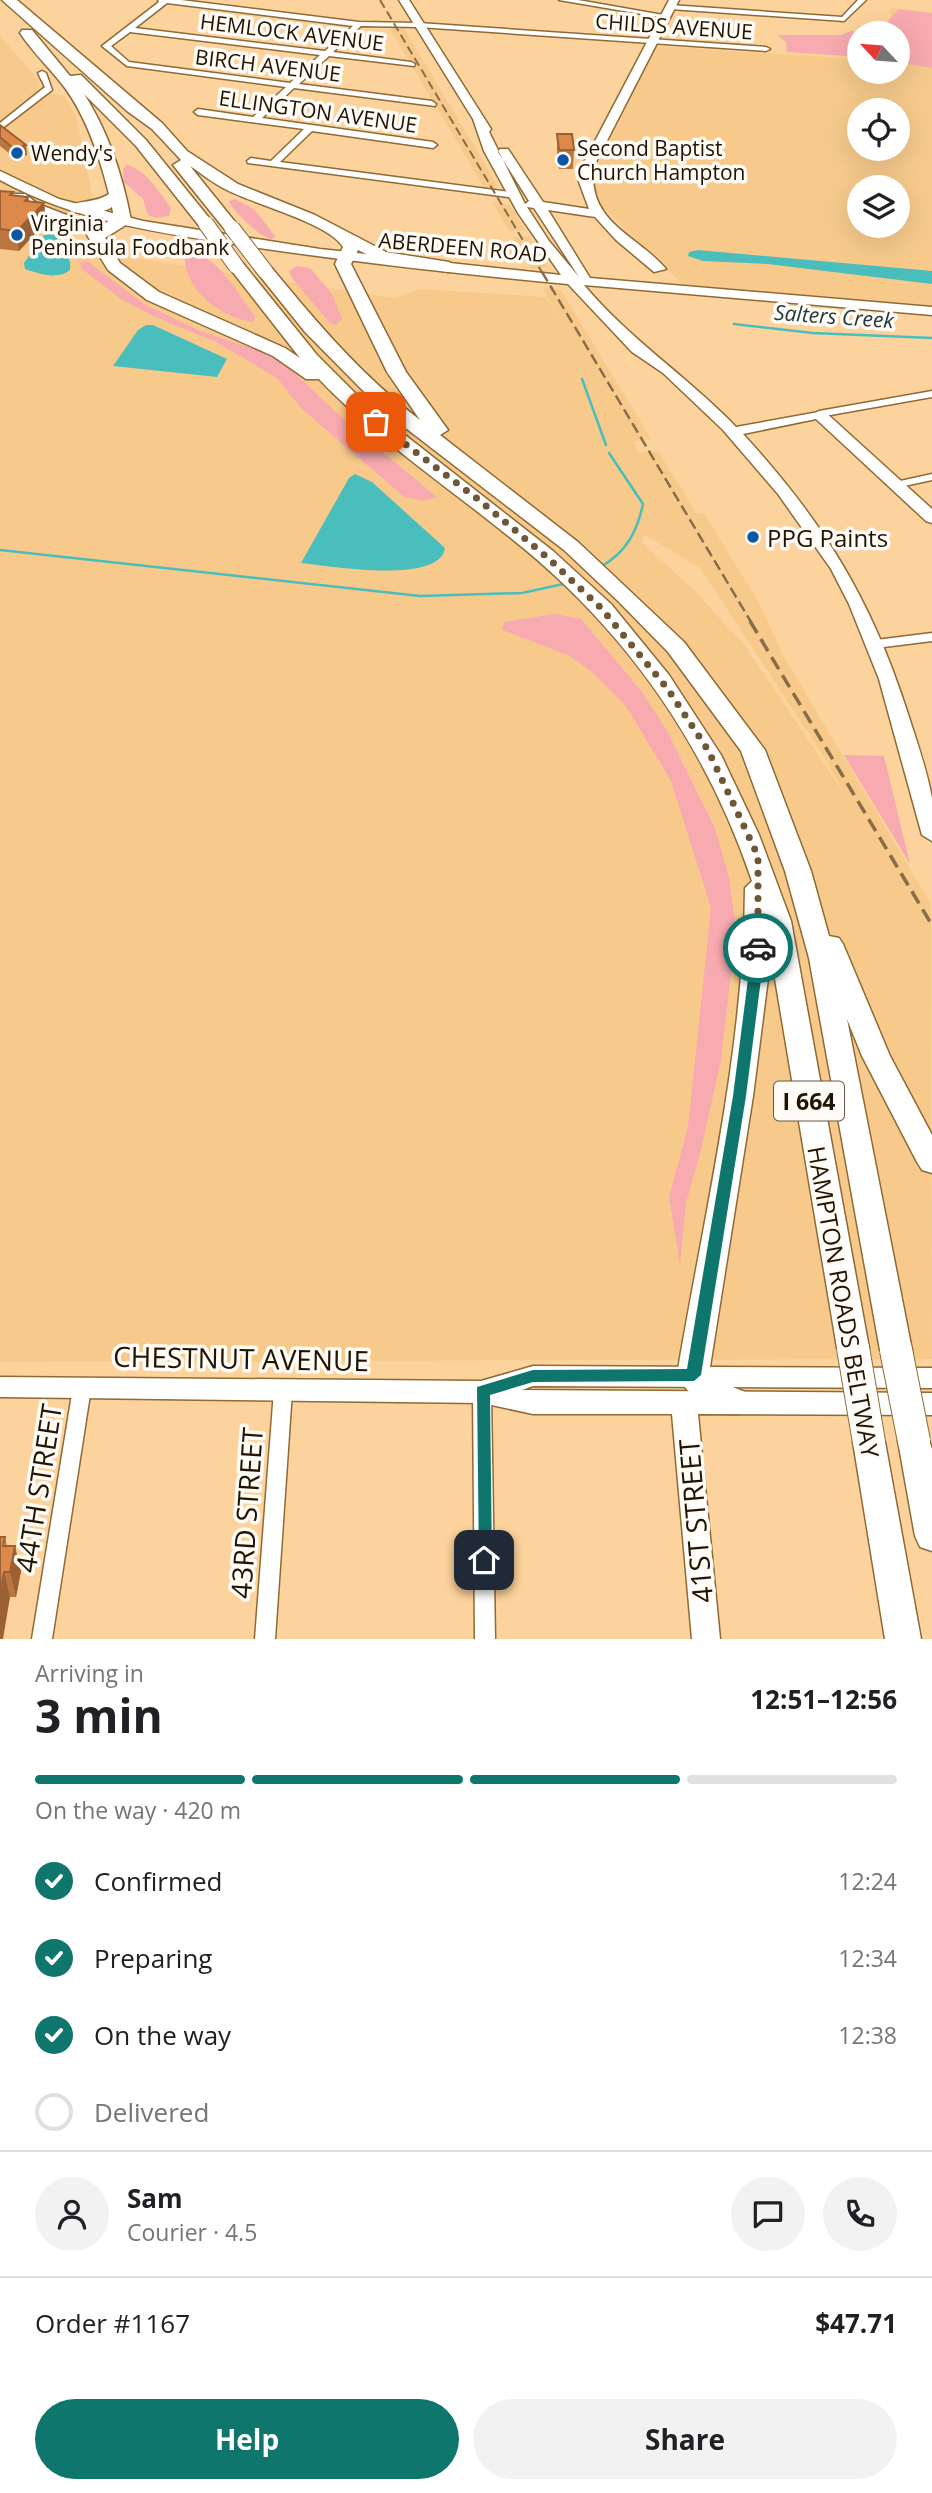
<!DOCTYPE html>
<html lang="en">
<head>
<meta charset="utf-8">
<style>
	:root { --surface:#fff; --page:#f2f2f2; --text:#202124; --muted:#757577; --line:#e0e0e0; --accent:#0f766e }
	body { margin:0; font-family:"Open Sans",sans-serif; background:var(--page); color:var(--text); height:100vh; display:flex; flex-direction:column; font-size:26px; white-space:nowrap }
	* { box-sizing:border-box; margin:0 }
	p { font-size:23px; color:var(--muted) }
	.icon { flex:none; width:38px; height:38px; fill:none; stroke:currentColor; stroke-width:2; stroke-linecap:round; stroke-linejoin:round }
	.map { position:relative; height:1639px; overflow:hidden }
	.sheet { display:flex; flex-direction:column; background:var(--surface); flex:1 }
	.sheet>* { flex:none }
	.needle { width:46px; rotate:296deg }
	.tools { position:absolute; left:847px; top:21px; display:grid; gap:14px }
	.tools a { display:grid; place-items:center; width:63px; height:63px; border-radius:50%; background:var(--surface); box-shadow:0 7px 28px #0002; font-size:35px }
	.pin { position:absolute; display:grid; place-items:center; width:60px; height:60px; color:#fff; margin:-30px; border-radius:14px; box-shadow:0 4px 10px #0006 }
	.courier { position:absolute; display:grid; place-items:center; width:70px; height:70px; margin:-35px; border:5px solid #0f766e; border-radius:50%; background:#fff; color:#222; box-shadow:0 2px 9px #0007 }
	.head em { font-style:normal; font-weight:700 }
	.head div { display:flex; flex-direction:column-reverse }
	.head { display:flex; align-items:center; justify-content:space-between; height:119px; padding:0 35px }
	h1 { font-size:46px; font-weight:700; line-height:52px }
	.bar { display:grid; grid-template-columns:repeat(4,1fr); gap:10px 7px; align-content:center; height:84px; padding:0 35px }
	.bar i { height:9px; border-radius:5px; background:var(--line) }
	.bar .on { background:var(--accent) }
	.bar p { grid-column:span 4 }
	.line { display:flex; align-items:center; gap:18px; padding:0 35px; border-top:2px solid var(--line) }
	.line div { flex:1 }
	.round { display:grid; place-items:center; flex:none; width:74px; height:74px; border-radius:37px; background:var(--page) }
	ol { padding:0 35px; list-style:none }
	li { display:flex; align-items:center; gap:21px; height:77px }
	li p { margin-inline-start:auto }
	li .icon { padding:7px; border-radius:50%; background:var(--accent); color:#fff; stroke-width:4 }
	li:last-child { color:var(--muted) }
	li i { width:38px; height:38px; border:4px solid var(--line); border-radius:50% }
	.primary-button { display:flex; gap:14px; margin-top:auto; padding:14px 35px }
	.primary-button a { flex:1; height:80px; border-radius:42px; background:var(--accent); color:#fff; font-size:28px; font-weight:700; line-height:80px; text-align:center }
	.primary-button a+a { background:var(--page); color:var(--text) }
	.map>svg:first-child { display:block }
	.built { fill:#f7ca8c; fill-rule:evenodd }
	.green { fill:#f7aab0 }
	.water { fill:#4abebd }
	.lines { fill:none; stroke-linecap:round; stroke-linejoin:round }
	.stream { stroke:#4abebd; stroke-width:2.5 }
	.street-casing { stroke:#8e6a35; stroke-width:3 }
	.secondary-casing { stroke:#8e6a35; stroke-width:3 }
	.highway-casing { stroke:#8e6a35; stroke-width:3 }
	.street { fill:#fff; fill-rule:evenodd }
	.secondary { fill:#fff; fill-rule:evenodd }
	.highway { fill:#fff; fill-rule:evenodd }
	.rail-far2 { stroke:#886d49; stroke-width:2; stroke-dasharray:9 4.5; stroke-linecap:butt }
	.rail-far1 { stroke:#886d49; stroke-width:2.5; stroke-dasharray:11 5; stroke-linecap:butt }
	.rail { stroke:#886d49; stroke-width:3.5; stroke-dasharray:14 7; stroke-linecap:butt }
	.highway-bridge-far1-casing { stroke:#8e6a35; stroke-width:17; stroke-linecap:butt }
	.highway-bridge-casing { stroke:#8e6a35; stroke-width:34; stroke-linecap:butt }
	.highway-bridge-far1 { stroke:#fff; stroke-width:15 }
	.highway-bridge { stroke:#fff; stroke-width:32 }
	.wall { fill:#be7640 }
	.shaded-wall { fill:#9b6034 }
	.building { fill:#dd894b; stroke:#9b6034; stroke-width:2 }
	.route { fill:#0f766e }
	.done { stroke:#6e5737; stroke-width:7; stroke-dasharray:0 12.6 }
	.poi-dot { fill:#0b57a6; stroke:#fffbf6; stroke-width:2.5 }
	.labels { text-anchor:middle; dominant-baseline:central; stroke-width:7; stroke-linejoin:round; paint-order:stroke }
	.far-street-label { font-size:21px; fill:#221401; stroke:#fffbf6 }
	.far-poi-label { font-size:21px; fill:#221401; stroke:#fffbf6; text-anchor:start }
	.far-water-label { font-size:21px; font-style:italic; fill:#203a3a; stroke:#fffbf6 }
	.shield { fill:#fffbf6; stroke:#64594a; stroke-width:2 }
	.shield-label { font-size:23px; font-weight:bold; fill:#221401 }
	.poi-label { font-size:24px; fill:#221401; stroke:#fffbf6; text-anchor:start }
	.street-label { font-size:24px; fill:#221401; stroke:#fffbf6 }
	.near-street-label { font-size:28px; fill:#221401; stroke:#fffbf6 }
</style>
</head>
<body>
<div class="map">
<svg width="932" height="1639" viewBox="0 0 932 1639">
	<rect width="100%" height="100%" fill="#fcd39c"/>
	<!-- built -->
	<g class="built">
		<path d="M891 8 932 13V308L682 284 601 206 596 198 594 173 656 46 859 59V72H898V33H888ZM859 110H898V149H859ZM859 187H898V226H859Z"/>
		<polygon points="389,27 403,27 498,186 484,187"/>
		<path d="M0 36 40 82 38 92 65 96 77 119 93 199 73 203 64 221 75 249 395 298 420 289 546 297 562 322 542 287 561 290 651 439 633 442 639 453 658 451 697 514 704 513 759 603 784 657 931 904 932 1359 0 1362ZM645 535 700 568 824 757 845 795 746 647 693 589 641 542Z"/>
		<polygon points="492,202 510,205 525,230 509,231"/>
		<polygon points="529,236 547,267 532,270 513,237"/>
	</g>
	<!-- green -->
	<g class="green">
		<polygon points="899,9 932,13 932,68 898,62 898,33 867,33 881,29"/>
		<polygon points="851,31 867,33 859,33 859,57 787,52 786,42 777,35 841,35"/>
		<path d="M127 165C145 169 161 194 171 208L169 216 156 218 148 215 143 199 124 182 123 169Z"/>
		<path d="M235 199 254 209 276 237 271 239C258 235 234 213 229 201Z"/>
		<path d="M192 252C219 257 239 296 255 316L254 322C223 320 182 288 185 256Z"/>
		<polygon points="87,261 144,304 200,331 266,353 289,368 352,427 437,497 422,501 403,496 301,408 277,378 216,342 153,316 121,299 82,269 80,263"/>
		<polygon points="297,266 310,268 332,294 342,319 336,325 330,323 292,278 289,271"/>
		<polygon points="555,614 581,619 642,692 666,729 715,828 729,877 736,929 721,1060 701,1150 686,1203 680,1265 669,1197 688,1127 711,908 671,781 626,706 592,672 570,656 502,630 504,622"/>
		<polygon points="844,755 884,756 910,864"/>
	</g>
	<!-- water -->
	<g class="water">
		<path d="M51 233C61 238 72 259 70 270 58 280 39 274 25 269L24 263 44 235Z"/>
		<polygon points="698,250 932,271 932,284 768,264 703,261 688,256 689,252"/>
		<polygon points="146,325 153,325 227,359 217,377 113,366 138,330"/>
		<path d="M355 474 372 482 445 548C440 585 329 566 301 563L349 478Z"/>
	</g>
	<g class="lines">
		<!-- stream -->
		<g class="stream">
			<polyline points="734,324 813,333 932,338"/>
			<polyline points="582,379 606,445"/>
			<polyline points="0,550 420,596 522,593 568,583"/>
			<path d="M600 567C626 553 637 532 643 504L609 453"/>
		</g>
		<defs>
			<g id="street">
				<path d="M158 0H181L359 22 419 23 766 47 770 49 766 51 419 27 361 26 333 52 411 62 415 64 414 66 329 56 299 84 432 101 436 104 435 106 294 88 262 118 433 142 437 145 433 148 312 131 280 162 518 193 520 195 515 198 248 163 247 161 251 158 271 161 304 129 198 115 194 112 198 109 253 117 286 87 127 66 102 46 159 2ZM167 3 353 26 325 51 135 28ZM130 32 320 55 290 83 129 62 111 46Z"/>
				<polygon points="559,0 578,0 669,16 665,18"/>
				<polygon points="858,0 866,0 844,21 670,9 666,7 670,5 842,17"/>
				<polygon points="42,71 46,73 52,90 0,130 0,123 45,87 38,73"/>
				<polygon points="932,391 932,397 819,417 814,414 819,411"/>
				<polygon points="932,474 932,480 895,488 889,485 891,483"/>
				<polygon points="932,633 932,641 876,648 870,644 876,640"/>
				<polygon points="82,1380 89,1383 91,1388 52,1639 32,1639 73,1388 75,1383"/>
				<polygon points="283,1383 290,1386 292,1391 275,1639 255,1639 274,1391 276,1386"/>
				<polygon points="482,1384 489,1387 491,1392 495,1639 475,1639 473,1392 475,1387"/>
			</g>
			<g id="secondary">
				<path d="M399 0H409L491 129 489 132 525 204 529 201 498 152 500 149H508L543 202 589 209 579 182 582 166 669 0H679L594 166C586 222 636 234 666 269L654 272 616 240 595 217 548 210 590 278 932 307V315L584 285C629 339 687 376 736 427L824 411 932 509V523L926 521 816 419 743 434C823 521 871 599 907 711 916 739 927 770 932 798 932 812 932 827 932 841L922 835 879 679 849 604 831 569 778 494 723 430 663 373 632 352 568 284C460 274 353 262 246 246 161 233 76 222 0 180V171L59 199 143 221 320 249 561 275 518 213 484 151 473 119ZM527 207 534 208 579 277 549 241Z"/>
				<polygon points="533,1366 932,1368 932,1388 533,1386 522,1390 932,1393 932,1415 698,1414 720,1639 692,1639 672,1414 533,1414 482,1403 0,1397 0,1377 481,1381"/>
			</g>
			<g id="highway">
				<path d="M2 0H17L162 123 187 151 238 184 315 215 386 252 449 262 457 267 449 272 381 261 358 250 351 264 406 372 448 430 440 435 578 542 684 642 765 750 811 871 829 936 839 938 843 944 890 1056 932 1135V1173L922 1170 917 1162 862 1056 847 1019 912 1350 907 1359 896 1363 885 1359 880 1350 809 958 785 871 741 751 668 652 618 601 564 550 381 409 305 332 256 271 259 267H271C316 322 363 377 420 420L387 372 335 264 343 247C329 223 253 204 227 190 214 184 202 174 190 166L240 228 238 231H226L173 165 181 160 152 129 127 111Z"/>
				<path d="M22 30H32L70 76 81 75 146 140 214 224 212 227H200L136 146 84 94C108 131 123 177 131 220L129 223 105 238 120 263 159 292 285 348 300 358 228 266 236 261 242 262 317 355 368 406 553 551 611 604 669 675 721 755 759 835 791 921 869 1348 864 1357 853 1361 842 1357 837 1348 771 955 753 1096 709 1373 713 1379 745 1392 750 1402 745 1412C719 1421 689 1398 677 1375 704 1215 744 1051 745 888L752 881C705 742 622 625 507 535 444 484 375 438 319 379H306L273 356 147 300 108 270 84 230 26 210 13 200V194H25L38 204 98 227 114 218 112 207C102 214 77 217 67 208 78 199 94 204 109 194 100 158 87 118 65 88 51 69 33 53 20 33Z"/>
				<polygon points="914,1427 926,1431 932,1449 932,1551 920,1547 915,1536 898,1441 902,1431"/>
				<polygon points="869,1428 881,1432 885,1442 921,1639 885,1639 853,1442 857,1432"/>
			</g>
		</defs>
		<!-- street casing -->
		<use href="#street" class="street-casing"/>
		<!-- secondary casing -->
		<use href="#secondary" class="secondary-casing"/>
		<!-- highway casing -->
		<use href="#highway" class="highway-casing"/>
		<!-- street -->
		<use href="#street" class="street"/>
		<!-- secondary -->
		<use href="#secondary" class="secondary"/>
		<!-- highway -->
		<use href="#highway" class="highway"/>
		<!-- rail-far2 -->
		<polyline class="rail-far2" points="380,0 543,274"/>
		<!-- rail-far1 -->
		<polyline class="rail-far1" points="542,272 751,622"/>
		<!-- rail -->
		<polyline class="rail" points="750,621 932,925"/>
		<defs>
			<g id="highway-bridge-far1">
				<polyline points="206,224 236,266"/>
				<polyline points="232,228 265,271"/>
			</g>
			<g id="highway-bridge">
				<polyline points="853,1348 869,1442"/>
				<polyline points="896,1350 914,1441"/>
			</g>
		</defs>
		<!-- highway-bridge-far1 casing -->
		<use href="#highway-bridge-far1" class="highway-bridge-far1-casing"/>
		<!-- highway-bridge casing -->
		<use href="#highway-bridge" class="highway-bridge-casing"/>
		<!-- highway-bridge-far1 -->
		<use href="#highway-bridge-far1" class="highway-bridge-far1"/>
		<!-- highway-bridge -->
		<use href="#highway-bridge" class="highway-bridge"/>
	</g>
	<!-- wall -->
	<g class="wall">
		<polygon points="0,125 27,155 15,158 0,146"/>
		<polygon points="557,134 574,150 573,169 559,169 557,153"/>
		<polygon points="0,191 13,196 28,197 29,201 44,203 46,222 19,251 0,249"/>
		<polygon points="5,1537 7,1546 21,1571 16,1597 10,1597 0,1639"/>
	</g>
	<!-- shaded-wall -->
	<g class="shaded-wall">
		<polygon points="26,145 27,155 15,158 13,148"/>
		<polygon points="28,197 31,216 44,203 46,222 19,251 17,231 25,201"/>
		<polygon points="15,1546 21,1571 16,1597 10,1572"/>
		<polygon points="4,1572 10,1597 3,1639 0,1639 0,1594"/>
	</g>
	<!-- building -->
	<g class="building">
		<polygon points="0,125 26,145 13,148 0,137"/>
		<polygon points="557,134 572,134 574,150 559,150"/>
		<polygon points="0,191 13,192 10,195 28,197 25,201 44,203 17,231 0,229"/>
		<polygon points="0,1537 5,1537 3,1546 15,1546 10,1572 4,1572 0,1594"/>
	</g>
	<!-- route -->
	<polygon class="route" points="758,944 765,948 746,1096 701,1375 694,1381 533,1382 490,1395 492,1560 484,1567 479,1565 477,1387 533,1370 687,1369 733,1096 752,948"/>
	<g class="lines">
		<!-- done -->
		<polyline class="done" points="376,422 479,500 548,558 601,608 667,688 708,750 758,856 758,948"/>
	</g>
	<!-- markers -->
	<g class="poi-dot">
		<circle cx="17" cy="153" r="7"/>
		<circle cx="563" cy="160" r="7"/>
		<circle cx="17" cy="235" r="7"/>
		<circle cx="753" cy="537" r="7"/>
	</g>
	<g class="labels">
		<!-- far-street labels -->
		<g class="far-street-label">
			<text transform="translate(674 26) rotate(4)">CHILDS AVENUE</text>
			<text transform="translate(292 32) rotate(7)">HEMLOCK AVENUE</text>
			<text transform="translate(268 65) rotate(7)">BIRCH AVENUE</text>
			<text transform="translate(318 111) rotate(8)">ELLINGTON AVENUE</text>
			<text transform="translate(463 247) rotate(5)">ABERDEEN ROAD</text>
		</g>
		<!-- far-poi labels -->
		<g class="far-poi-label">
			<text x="577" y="148">Second Baptist<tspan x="577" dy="24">Church Hampton</tspan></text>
			<text x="31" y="153">Wendy's</text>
			<text x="31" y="223">Virginia<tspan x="31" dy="24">Peninsula Foodbank</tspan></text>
		</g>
		<!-- far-water labels -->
		<g class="far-water-label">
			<text transform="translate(834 316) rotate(4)">Salters Creek</text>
		</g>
		<!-- shield labels -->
		<rect class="shield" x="774" y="1081.5" width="70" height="39" rx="5"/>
		<g class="shield-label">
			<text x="809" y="1101">I 664</text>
		</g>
		<!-- poi labels -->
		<g class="poi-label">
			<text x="767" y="537">PPG Paints</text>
		</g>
		<!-- street labels -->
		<g class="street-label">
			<text transform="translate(844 1302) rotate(80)">HAMPTON ROADS BELTWAY</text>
		</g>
		<!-- near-street labels -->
		<g class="near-street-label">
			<text transform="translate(241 1358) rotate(1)">CHESTNUT AVENUE</text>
			<text transform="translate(38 1488) rotate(-81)">44TH STREET</text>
			<text transform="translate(246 1513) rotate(-86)">43RD STREET</text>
			<text transform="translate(695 1521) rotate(-95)">41ST STREET</text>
		</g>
	</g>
</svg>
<div class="tools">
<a><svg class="needle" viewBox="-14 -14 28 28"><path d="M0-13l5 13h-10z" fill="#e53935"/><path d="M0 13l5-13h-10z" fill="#757577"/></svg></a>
<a><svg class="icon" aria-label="locate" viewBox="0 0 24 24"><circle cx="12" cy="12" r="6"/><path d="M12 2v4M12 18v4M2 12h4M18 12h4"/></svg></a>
<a><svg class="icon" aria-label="layers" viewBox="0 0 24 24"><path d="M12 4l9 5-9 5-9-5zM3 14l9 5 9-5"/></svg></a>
</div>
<div class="pin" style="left:376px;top:422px;background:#ea580c"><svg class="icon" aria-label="bag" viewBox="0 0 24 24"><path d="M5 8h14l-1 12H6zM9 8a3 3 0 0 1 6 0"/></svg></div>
<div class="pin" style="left:484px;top:1560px;background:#1f2937"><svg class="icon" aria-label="home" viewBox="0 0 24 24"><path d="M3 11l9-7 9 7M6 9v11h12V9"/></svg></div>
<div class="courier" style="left:758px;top:948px"><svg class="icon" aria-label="car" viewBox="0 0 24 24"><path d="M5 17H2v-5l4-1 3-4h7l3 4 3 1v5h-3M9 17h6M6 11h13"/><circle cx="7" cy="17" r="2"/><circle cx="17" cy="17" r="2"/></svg></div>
</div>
<section class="sheet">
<div class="head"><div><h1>3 min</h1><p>Arriving in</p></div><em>12:51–12:56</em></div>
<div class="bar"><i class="on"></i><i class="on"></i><i class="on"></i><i></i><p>On the way · 420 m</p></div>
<ol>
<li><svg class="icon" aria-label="check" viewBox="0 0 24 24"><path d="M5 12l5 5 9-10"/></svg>Confirmed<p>12:24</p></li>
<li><svg class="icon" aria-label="check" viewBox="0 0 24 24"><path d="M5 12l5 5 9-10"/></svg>Preparing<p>12:34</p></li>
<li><svg class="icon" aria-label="check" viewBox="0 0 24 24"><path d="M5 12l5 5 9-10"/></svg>On the way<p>12:38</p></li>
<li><i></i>Delivered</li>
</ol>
<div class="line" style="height:126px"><a class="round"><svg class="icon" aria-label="person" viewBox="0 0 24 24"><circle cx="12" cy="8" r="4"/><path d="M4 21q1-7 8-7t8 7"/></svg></a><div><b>Sam</b><p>Courier · 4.5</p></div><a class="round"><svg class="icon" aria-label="chat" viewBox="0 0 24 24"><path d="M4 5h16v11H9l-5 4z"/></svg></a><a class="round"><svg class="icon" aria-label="phone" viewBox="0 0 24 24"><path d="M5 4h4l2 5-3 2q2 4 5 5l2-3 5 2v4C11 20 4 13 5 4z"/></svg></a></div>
<div class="line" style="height:91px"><div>Order #1167</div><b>$47.71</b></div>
<div class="primary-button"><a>Help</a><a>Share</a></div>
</section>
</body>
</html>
